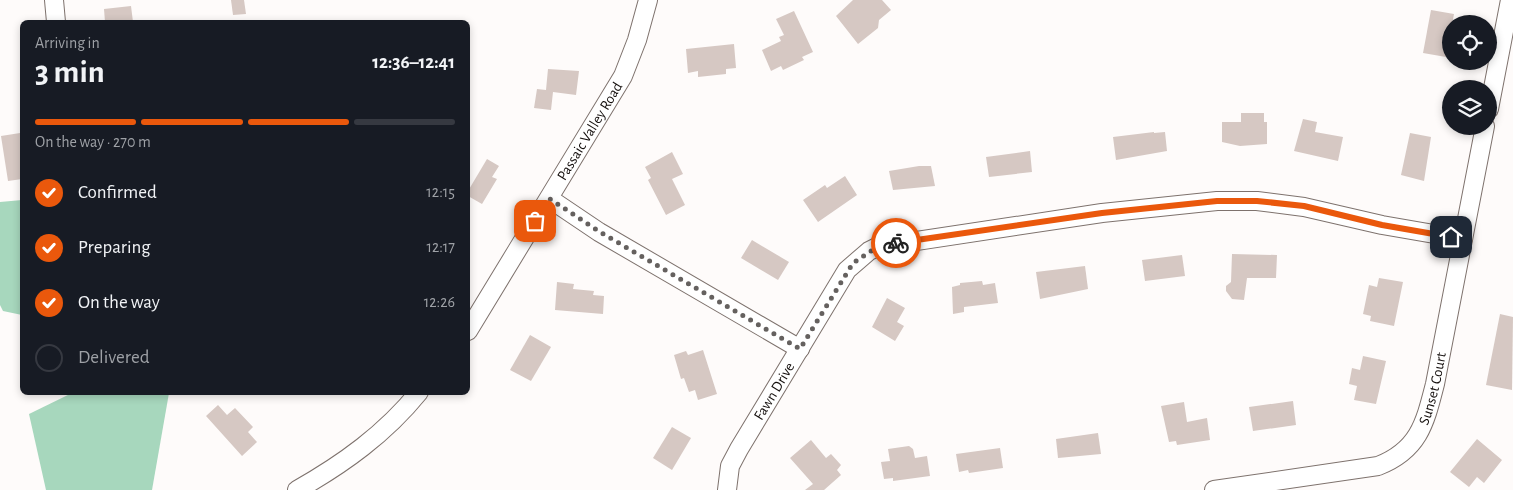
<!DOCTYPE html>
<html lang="en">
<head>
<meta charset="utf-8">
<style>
	:root { --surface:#171b24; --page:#242831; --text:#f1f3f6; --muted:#9ea1a6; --line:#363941; --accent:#ea580c }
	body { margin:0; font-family:"Alegreya Sans",sans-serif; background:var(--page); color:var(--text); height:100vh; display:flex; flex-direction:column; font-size:19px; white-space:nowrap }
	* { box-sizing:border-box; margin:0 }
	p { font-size:16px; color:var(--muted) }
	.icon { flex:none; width:28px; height:28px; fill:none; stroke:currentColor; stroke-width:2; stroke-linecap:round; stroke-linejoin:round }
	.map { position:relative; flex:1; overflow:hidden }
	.panel { position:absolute; left:20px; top:20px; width:450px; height:375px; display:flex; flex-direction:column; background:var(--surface); border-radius:8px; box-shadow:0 2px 8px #0003 }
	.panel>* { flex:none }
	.controls { position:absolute; left:1442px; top:15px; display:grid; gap:10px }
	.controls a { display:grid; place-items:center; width:55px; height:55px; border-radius:50%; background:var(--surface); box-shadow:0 2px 8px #0003; font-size:25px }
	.pin { position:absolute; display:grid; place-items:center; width:42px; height:42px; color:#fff; margin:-21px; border-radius:10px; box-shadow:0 2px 8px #0006 }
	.courier { position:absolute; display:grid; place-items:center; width:50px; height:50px; margin:-25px; border:4px solid #ea580c; border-radius:50%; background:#fff; color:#222; box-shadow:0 1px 6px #0007 }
	.head em { font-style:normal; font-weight:600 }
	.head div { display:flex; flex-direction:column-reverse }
	.head { display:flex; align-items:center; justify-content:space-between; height:85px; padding:0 15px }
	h1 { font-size:32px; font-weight:600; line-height:38px }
	.bar { display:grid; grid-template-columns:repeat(4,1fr); gap:8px 5px; align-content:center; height:60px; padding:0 15px }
	.bar i { height:6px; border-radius:4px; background:var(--line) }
	.bar .selected { background:var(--accent) }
	.bar p { grid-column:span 4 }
	ol { padding:0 15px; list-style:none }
	li { display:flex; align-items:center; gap:15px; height:55px }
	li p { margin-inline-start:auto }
	li .icon { padding:5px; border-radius:50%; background:var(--accent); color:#fff; stroke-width:4 }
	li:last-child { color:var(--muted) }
	li i { width:28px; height:28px; border:2px solid var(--line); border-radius:50% }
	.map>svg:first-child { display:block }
	.green { fill:#a7d7bd }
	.building { fill:#d6c8c3 }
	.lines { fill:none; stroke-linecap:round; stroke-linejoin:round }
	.minor-casing { stroke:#7e726d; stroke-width:20 }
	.minor { stroke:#fff; stroke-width:18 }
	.done { stroke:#65615f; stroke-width:5; stroke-dasharray:0 9 }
	.route { stroke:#ea580c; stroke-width:6 }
	.labels { text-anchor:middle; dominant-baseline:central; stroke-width:5; stroke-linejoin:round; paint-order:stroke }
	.street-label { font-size:15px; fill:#130e0c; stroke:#fefbfa }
</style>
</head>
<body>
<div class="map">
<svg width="1513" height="490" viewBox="0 0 1513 490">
	<rect width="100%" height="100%" fill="#fefbfa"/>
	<!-- green -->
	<g class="green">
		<polygon points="22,200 22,315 3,311 0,305 0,202"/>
		<polygon points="72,393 169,393 152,490 46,490 29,414"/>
	</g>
	<!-- building -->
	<g class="building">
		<polygon points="231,0 244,0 246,14 233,15"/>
		<polygon points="853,0 882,0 891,10 879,20 878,28 858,44 836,16"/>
		<polygon points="131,6 133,22 105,22 104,9"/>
		<polygon points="1431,10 1454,14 1446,57 1423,53"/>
		<polygon points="794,11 813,52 802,57 804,60 783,70 781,66 771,71 762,50 781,41 779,37 784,35 776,19"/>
		<polygon points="734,44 736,68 726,69 726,74 698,77 698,71 688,73 686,49"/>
		<polygon points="548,69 579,71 576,95 553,92 551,110 534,108 537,89 546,90"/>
		<polygon points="1241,113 1264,113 1264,122 1267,122 1267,144 1240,146 1222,142 1222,122 1241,122"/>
		<polygon points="1303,119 1317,122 1315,132 1343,137 1338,161 1294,151"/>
		<polygon points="1154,132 1154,133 1165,132 1167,151 1116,160 1113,137"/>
		<polygon points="20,133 22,179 8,181 1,136"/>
		<polygon points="1410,133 1431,137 1424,181 1401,175"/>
		<polygon points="1030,151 1032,172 989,177 986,157"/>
		<polygon points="672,152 683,174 672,179 685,205 666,215 648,180 651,178 645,167"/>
		<polygon points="487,159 499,166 492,177 497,179 482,204 468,196 468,191"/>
		<polygon points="919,166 931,166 935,186 893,190 889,171"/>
		<polygon points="845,176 857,195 818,222 803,200 825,185 827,188"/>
		<polygon points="752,240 789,262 778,280 741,258"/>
		<polygon points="1232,254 1277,255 1276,278 1247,278 1244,300 1232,299 1226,291 1226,286 1231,282"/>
		<polygon points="1182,255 1185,276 1145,281 1142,260"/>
		<polygon points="1085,266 1088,289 1040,299 1036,272"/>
		<polygon points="1379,278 1403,282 1394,326 1370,321 1371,316 1363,314 1369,285 1377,287"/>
		<polygon points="982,281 983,285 995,283 998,303 964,307 964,312 953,314 952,287 960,285 960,283"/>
		<polygon points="557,282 574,284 573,289 594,291 593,295 604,296 603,314 555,310"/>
		<polygon points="887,298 905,308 897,322 904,326 895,341 872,327"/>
		<polygon points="1500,314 1513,317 1512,390 1486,385"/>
		<polygon points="530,335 551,347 531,381 510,370"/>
		<polygon points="703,350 717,394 698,400 695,390 689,392 684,378 681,379 674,355 686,351 688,355"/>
		<polygon points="1363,356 1386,361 1376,404 1354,400 1357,386 1349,384 1352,368 1360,370"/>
		<polygon points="1293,401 1296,425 1253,431 1249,407"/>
		<polygon points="1184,402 1187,422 1207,418 1210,440 1177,445 1176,441 1169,442 1161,406"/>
		<polygon points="218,405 227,415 235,408 253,427 248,432 257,442 242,456 206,416"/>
		<polygon points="672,427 691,438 672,470 653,458"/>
		<polygon points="1098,433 1101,454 1058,458 1056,439"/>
		<polygon points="1477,439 1502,460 1484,483 1477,477 1469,487 1450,472"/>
		<polygon points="811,440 826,458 831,454 841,465 837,470 841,475 824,490 805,490 813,484 790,458"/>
		<polygon points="909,446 913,449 915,458 927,456 930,476 893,481 893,478 884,479 881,462 890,461 888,449"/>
		<polygon points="1000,448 1003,468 969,473 968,470 959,472 956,454"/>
	</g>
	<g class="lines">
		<defs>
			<g id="minor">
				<polyline points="54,0 56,22"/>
				<polyline points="1489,109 1510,0"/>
				<polyline points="550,199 599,232 800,349"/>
				<path id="s1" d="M468 331 623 76 637 40 648 0"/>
				<path d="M297 490C343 464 385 434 419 392"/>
				<path id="s2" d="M727 490 730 466 739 449 847 270 869 251 877 247 1102 213 1217 201H1257L1304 207 1382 225 1463 239"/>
				<path id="s3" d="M1214 490 1378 466C1419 450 1425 423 1435 384L1485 126"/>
			</g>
		</defs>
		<!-- minor casing -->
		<use href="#minor" class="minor-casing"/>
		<!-- minor -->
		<use href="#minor" class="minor"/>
	</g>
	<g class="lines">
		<!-- done -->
		<polyline class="done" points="535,221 550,199 600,232 800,349 853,263 877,247 896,243"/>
		<!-- route -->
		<polyline class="route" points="896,243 1102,213 1217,201 1257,201 1304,206 1382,225 1451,237"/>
	</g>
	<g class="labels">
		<!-- street labels -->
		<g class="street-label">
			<text stroke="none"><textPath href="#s1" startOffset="234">Passaic Valley Road</textPath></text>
			<text stroke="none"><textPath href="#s3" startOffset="266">Sunset Court</textPath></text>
			<text stroke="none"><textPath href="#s2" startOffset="111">Fawn Drive</textPath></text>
		</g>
	</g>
</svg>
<div class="controls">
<a><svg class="icon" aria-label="locate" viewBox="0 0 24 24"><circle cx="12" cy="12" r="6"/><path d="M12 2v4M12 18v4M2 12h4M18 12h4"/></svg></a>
<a><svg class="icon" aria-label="layers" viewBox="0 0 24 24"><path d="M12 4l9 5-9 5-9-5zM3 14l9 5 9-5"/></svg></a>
</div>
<div class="pin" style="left:535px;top:221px;background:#ea580c"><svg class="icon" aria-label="bag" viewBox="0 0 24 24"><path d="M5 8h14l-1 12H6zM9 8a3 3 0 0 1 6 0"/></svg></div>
<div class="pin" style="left:1451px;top:237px;background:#1f2937"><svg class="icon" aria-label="home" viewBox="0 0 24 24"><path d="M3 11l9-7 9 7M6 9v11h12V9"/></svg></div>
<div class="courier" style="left:896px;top:243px"><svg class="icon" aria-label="bike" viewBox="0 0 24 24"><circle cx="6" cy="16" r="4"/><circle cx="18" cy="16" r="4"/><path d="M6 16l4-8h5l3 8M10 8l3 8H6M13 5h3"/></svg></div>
<section class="panel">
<div class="head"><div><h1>3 min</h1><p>Arriving in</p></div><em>12:36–12:41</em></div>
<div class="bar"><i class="selected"></i><i class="selected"></i><i class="selected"></i><i></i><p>On the way · 270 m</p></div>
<ol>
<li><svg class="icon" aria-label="check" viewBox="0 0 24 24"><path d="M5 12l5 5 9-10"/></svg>Confirmed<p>12:15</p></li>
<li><svg class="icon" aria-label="check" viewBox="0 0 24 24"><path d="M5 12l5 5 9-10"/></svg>Preparing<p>12:17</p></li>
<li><svg class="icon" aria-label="check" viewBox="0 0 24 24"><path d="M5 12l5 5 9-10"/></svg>On the way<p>12:26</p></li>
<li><i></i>Delivered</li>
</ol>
</section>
</div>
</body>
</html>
